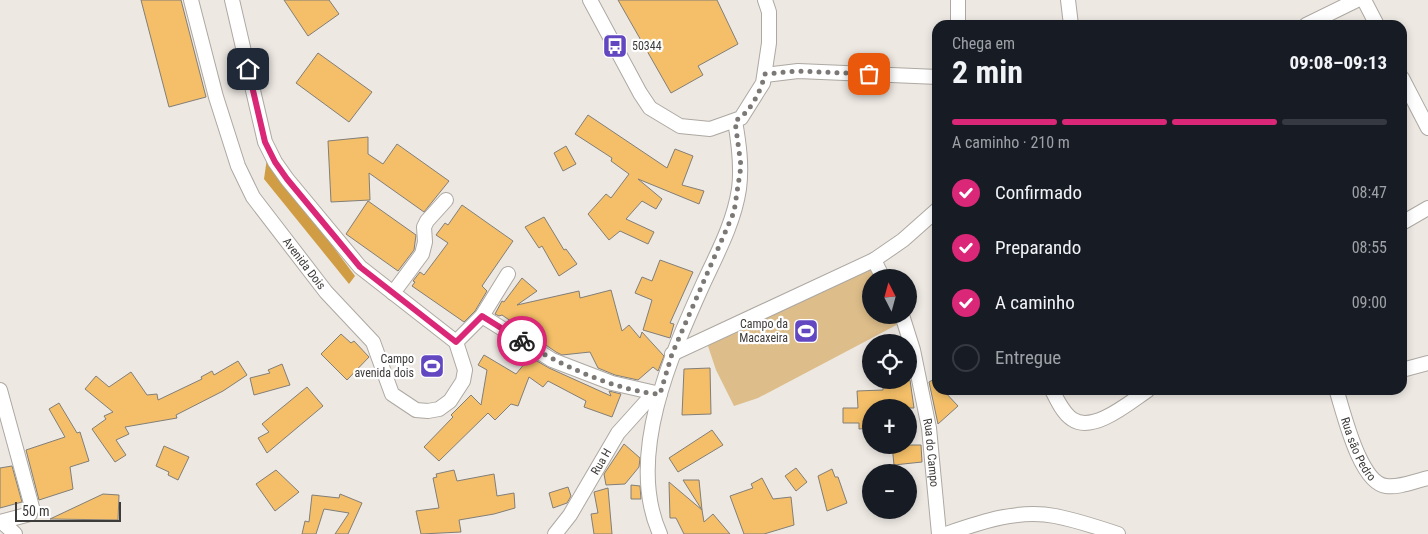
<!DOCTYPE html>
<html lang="pt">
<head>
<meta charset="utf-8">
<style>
	:root { --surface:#171b24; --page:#20242c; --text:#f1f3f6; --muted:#9ea1a6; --line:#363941; --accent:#db2777 }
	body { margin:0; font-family:"Roboto Condensed",sans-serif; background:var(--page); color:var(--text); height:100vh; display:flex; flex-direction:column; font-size:19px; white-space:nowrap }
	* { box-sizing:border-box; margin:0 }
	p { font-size:16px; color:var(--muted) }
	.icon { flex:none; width:28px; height:28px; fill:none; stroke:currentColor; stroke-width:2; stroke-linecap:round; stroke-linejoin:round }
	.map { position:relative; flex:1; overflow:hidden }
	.side { position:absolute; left:932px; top:20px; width:475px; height:375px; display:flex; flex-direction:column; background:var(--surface); border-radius:15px; box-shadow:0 2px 8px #0003 }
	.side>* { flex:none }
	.needle { width:32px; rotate:354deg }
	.fabs { position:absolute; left:862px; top:269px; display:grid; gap:10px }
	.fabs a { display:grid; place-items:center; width:55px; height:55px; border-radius:50%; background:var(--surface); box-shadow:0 2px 8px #0003; font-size:25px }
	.scale { position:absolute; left:15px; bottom:12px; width:106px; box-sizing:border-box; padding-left:5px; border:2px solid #3e3c3a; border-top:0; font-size:14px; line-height:18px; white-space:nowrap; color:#3e3c3a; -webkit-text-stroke:4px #fff; paint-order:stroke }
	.pin { position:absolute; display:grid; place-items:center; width:42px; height:42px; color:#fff; margin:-21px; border-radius:10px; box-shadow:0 2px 8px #0006 }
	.courier { position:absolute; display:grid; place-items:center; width:50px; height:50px; margin:-25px; border:4px solid #db2777; border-radius:50%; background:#fff; color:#222; box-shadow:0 1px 6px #0007 }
	.head em { font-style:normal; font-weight:700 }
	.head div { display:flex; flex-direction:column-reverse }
	.head { display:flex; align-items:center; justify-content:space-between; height:85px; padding:0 20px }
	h1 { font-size:32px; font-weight:700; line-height:38px }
	.bar { display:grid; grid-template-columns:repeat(4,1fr); gap:8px 5px; align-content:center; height:60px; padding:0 20px }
	.bar i { height:6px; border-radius:4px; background:var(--line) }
	.bar .selected { background:var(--accent) }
	.bar p { grid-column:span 4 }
	ol { padding:0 20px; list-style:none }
	li { display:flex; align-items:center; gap:15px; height:55px }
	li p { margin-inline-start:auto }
	li .icon { padding:5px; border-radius:50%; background:var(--accent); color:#fff; stroke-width:4 }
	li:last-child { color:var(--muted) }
	li i { width:28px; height:28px; border:2px solid var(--line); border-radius:50% }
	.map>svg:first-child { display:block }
	.green { fill:#ddbd8a }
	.water { fill:#d09d44 }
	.building { fill:#f4bf68; stroke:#827e78 }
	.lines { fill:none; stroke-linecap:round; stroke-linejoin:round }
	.minor-casing { stroke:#ada8a2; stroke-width:16 }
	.minor { stroke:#fff; stroke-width:14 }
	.done { stroke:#7b7875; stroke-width:5; stroke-dasharray:0 9 }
	.route { stroke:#db2777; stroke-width:6 }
	.labels { text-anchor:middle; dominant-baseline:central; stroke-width:4.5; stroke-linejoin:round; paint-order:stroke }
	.poi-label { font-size:12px; fill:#3e3c3a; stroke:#fff; text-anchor:end }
	.street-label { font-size:12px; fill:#3e3c3a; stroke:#fff }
</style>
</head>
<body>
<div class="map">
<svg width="1428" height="534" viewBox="0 0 1428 534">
	<rect width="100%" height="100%" fill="#ede8e2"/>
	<!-- green -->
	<polygon class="green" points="873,262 881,277 871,278 871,315 901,315 904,321 758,398 734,406 716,370 706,340"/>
	<!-- water -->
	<polygon class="water" points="267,158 355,276 349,284 264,179"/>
	<!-- building -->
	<g class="building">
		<polygon points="141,0 181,0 206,97 169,107"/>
		<polygon points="284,0 329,0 339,14 308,36"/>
		<polygon points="618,0 717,0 738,44 698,66 703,75 671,93"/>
		<polygon points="318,53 372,92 349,122 296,83"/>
		<polygon points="588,115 667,168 675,149 693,156 682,185 704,191 699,204 638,179 662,199 656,209 642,201 626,219 654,232 648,244 620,231 609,240 588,214 606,194 611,198 629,174 611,161 612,158 575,134"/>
		<polygon points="368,137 368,154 383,164 397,144 449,181 424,212 369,173 370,200 331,202 328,141"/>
		<polygon points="566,146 576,164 563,171 554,153"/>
		<polygon points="368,201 416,235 414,250 398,271 346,234"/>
		<polygon points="462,205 513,241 482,286 487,291 475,311 464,322 412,286 415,282 413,281 420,272 424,275 448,243 436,235 445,223 448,225"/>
		<polygon points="544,217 564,250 566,249 577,264 559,276 542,246 539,248 525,227"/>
		<polygon points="660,260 693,272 670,323 674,324 670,338 643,330 652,300 635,293 642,277 652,281"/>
		<polygon points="522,278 537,291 517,305 579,291 580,298 611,290 622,331 629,325 640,338 642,332 664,356 658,371 653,367 638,380 615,375 598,368 590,352 562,355 556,352 502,315 499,316 495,314 502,301 504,302"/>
		<polygon points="341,334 351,343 354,341 369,357 347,380 321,354"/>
		<polygon points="484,355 516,374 530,357 549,368 611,396 609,391 621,394 612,417 584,407 586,401 548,381 543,387 529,377 518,406 511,404 495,420 488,413 439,461 424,447 453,417 451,415 471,395 481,405 487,370 478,365"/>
		<polygon points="238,361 247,375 223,391 176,415 177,418 125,427 129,434 116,440 126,455 115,462 92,429 106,419 104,416 113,412 85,389 96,376 109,387 131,372 147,395 157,394 158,400 202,379 201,377 212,371 214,375"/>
		<polygon points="282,364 290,385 254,395 250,378 270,373 268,370"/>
		<polygon points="710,368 711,414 682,415 684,369"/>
		<polygon points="938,377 938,390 943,390 958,406 938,424 929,382"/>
		<polygon points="883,380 910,380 914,408 871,408 871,428 859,429 859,423 843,423 843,408 858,408 857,391 883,390"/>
		<polygon points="307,387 323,406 267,453 258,438 269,432 262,424"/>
		<polygon points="59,403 77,433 80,432 89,461 70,467 73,489 39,500 26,450 65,437 49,409"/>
		<polygon points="712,430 723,445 678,472 669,458"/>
		<polygon points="624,444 640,458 639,467 625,484 606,485 604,474"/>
		<polygon points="892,445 921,445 922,462 894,465"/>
		<polygon points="164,446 189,457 178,480 168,475 169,472 156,466"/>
		<polygon points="12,466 22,502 0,508 0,468"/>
		<polygon points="796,468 807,482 796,491 785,476"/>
		<polygon points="832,469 835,477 838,477 847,503 827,511 818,476"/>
		<polygon points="276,470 299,492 275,511 256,484"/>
		<polygon points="454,470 457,481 494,474 497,496 514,493 515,508 494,514 459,520 461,532 421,534 416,511 439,508 433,478 437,477 436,474"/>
		<polygon points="762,478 773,499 791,497 794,525 764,534 744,534 730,496 753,488 751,484"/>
		<polygon points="683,480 699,480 702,510"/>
		<polygon points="669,482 702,510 704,522 713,514 730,534 684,534 676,518 670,518"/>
		<polygon points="631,485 640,486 641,499 631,499"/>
		<polygon points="568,487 571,496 567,503 553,508 549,493"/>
		<polygon points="608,488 612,534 594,534 591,514 598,513 594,492"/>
		<polygon points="103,494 119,495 118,520 50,519"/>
		<polygon points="340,494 362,503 348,534 335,534 349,513 324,509 316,534 302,534 305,521 309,522 312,495 339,498"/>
	</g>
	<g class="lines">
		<defs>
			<g id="minor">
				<path id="s1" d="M191 0 216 97 238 166 253 197 326 292 373 342 392 394 416 410 428 411 439 409 450 401 463 381 465 370 456 342 360 267 287 179 275 162 265 142 232 0"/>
				<polyline points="590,0 640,93 650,108 680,126 710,129 741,118 763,83 769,43 769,12 765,0"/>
				<polyline points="958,0 958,25"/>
				<polyline points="1068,0 1071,25"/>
				<polyline points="1364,0 1377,25"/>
				<polyline points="1306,25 1357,0"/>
				<polyline points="765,75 798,71 938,77"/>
				<polyline points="1402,78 1428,128"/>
				<polyline points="1402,223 1428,208"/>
				<polyline points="874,260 883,278"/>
				<polyline points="393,293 422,254 425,242 424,227 427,221 446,200"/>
				<path id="s2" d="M902 315 913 350 929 428 939 534"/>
				<polyline points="482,316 552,360 612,383 660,394"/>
				<polyline points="456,342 482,316 508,274"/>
				<polyline points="672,354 874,260 903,240 938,209"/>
				<polyline points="1402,370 1428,363"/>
				<polyline points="0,390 32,507 30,514 0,522"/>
				<path d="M1052 390C1057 400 1063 413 1072 419 1093 434 1130 402 1148 390"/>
				<path id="s3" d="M1337 392C1344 414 1360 483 1386 486 1399 488 1415 481 1428 478"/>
				<polyline points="2,522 15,534"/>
				<path id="s4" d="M555 534 570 515 618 433 654 393"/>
				<path d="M660 534C625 456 672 353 704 282 718 252 734 222 739 189 742 166 739 144 735 121"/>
				<path d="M946 534C981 522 1018 509 1055 516 1076 520 1097 527 1118 534"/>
			</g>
		</defs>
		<!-- minor casing -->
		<use href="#minor" class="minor-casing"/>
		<!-- minor -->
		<use href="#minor" class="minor"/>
	</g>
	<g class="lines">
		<!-- done -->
		<path class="done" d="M522 341C557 364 619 392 660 394L672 354 734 212 741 166 735 121C750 113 761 91 765 74L798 71 869 74"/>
		<!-- route -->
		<polyline class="route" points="248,69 265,142 275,162 287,179 360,267 456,342 482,316 522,341"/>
	</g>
	<!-- icons -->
	<defs>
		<symbol id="bus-square" viewBox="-11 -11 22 22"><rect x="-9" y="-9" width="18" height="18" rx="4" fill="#6247c0" stroke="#fff"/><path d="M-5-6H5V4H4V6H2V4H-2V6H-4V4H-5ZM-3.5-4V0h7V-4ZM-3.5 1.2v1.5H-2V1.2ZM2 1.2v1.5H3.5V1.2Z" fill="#fff"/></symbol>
		<symbol id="stadium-square" viewBox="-11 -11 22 22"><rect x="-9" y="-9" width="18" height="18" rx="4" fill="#6247c0" stroke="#fff"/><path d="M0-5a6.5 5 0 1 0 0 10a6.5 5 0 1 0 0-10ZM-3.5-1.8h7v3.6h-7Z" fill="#fff"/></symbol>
	</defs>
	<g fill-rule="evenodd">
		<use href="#bus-square" x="601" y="32" width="28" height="28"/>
		<use href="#stadium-square" x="792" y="317" width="28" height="28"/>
		<use href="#stadium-square" x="418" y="352" width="28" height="28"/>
	</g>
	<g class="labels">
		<!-- poi labels -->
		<g class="poi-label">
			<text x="632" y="46" text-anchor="start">50344</text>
			<text x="788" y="324">Campo da<tspan x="788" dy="14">Macaxeira</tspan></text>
			<text x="414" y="359">Campo<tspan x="414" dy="14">avenida dois</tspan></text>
		</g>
		<!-- street labels -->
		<g class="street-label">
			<text stroke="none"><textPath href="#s1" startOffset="291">Avenida Dois</textPath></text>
			<text stroke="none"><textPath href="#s3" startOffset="61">Rua são Pedro</textPath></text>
			<text stroke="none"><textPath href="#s2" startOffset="141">Rua do Campo</textPath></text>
			<text stroke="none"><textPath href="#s4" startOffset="86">Rua H</textPath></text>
		</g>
	</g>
</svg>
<div class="fabs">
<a><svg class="needle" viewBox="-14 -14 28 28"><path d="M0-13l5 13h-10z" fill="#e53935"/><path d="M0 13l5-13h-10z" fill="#9ea1a6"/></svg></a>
<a><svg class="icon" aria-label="locate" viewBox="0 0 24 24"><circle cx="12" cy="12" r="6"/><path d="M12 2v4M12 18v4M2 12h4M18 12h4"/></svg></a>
<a>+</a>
<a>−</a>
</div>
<div class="scale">50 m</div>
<div class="pin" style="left:869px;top:74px;background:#ea580c"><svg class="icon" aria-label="bag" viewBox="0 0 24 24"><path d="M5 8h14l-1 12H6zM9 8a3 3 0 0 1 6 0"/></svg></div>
<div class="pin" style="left:248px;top:69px;background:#1f2937"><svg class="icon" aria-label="home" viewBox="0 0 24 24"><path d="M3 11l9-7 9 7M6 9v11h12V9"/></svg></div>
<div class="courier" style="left:522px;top:341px"><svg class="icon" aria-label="bike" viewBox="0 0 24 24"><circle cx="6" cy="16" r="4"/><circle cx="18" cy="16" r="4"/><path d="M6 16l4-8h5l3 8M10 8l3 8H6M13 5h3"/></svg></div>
<section class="side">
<div class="head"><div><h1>2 min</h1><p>Chega em</p></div><em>09:08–09:13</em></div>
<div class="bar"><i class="selected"></i><i class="selected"></i><i class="selected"></i><i></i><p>A caminho · 210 m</p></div>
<ol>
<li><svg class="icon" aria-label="check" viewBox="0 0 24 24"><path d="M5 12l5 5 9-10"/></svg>Confirmado<p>08:47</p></li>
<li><svg class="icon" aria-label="check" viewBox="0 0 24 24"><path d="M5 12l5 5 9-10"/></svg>Preparando<p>08:55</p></li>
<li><svg class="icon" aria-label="check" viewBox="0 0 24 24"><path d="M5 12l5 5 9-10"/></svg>A caminho<p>09:00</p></li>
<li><i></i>Entregue</li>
</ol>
</section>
</div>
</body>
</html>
